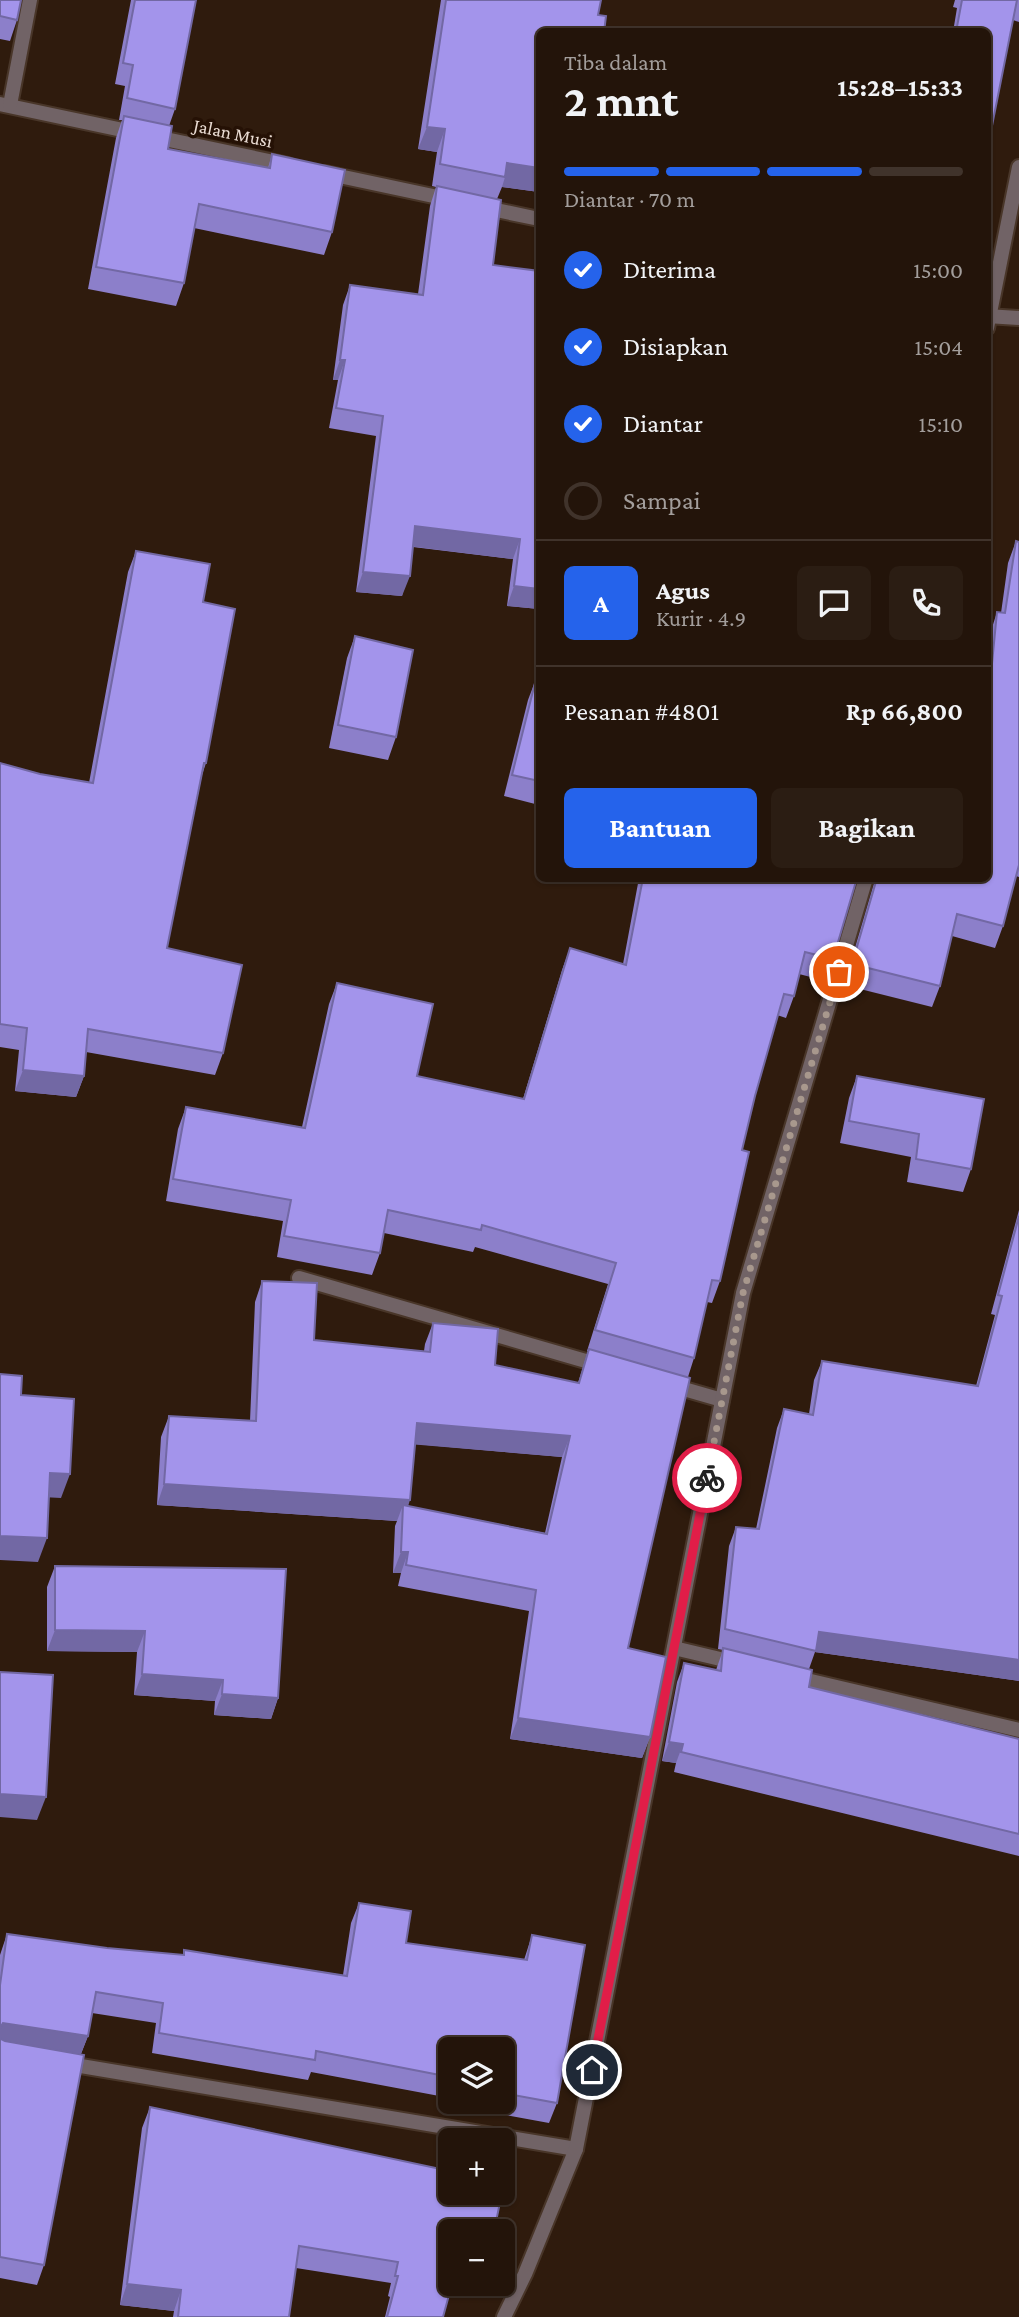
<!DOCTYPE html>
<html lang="id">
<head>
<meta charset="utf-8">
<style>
	:root { --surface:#23140a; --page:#2b1d13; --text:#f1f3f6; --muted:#a39e9c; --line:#40332b; --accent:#2563eb }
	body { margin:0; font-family:"Crimson Pro",serif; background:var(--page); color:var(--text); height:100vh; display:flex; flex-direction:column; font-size:26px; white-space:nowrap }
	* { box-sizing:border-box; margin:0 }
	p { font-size:23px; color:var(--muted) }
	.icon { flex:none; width:38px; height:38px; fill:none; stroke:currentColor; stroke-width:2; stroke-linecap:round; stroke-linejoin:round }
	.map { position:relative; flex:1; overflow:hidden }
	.drawer { position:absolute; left:536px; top:28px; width:455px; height:854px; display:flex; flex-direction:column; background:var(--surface); border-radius:10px; box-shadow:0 2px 5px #0004,0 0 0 2px var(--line) }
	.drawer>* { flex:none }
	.fabs { position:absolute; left:438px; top:2037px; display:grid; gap:14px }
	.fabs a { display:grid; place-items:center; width:77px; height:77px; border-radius:10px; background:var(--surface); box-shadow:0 2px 5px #0004,0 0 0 2px var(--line); font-size:35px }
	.pin { position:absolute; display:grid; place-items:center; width:60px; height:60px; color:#fff; margin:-30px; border:4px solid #fff; border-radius:50%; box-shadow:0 2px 7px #0007 }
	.courier { position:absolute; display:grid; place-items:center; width:70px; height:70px; margin:-35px; border:5px solid #e11d48; border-radius:50%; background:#fff; color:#222; box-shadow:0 2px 9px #0007 }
	.overview em { font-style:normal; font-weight:700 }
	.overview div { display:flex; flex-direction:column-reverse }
	.overview { display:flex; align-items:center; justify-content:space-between; height:119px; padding:0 28px }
	h1 { font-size:46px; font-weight:700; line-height:52px }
	.bar { display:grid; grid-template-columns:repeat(4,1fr); gap:10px 7px; align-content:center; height:84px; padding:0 28px }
	.bar i { height:9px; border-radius:5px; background:var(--line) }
	.bar .current { background:var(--accent) }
	.bar p { grid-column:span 4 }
	.line { display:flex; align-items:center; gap:18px; padding:0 28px; border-top:2px solid var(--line) }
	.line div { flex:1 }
	.round { display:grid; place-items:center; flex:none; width:74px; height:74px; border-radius:10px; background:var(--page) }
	ol { padding:0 28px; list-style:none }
	li { display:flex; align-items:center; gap:21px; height:77px }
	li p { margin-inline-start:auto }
	li .icon { padding:7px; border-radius:50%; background:var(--accent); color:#fff; stroke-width:4 }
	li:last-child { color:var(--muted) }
	li i { width:38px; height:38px; border:4px solid var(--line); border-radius:50% }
	.primary-button { display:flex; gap:14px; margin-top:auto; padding:14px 28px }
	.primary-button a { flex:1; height:80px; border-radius:10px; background:var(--accent); color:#fff; font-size:28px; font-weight:700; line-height:80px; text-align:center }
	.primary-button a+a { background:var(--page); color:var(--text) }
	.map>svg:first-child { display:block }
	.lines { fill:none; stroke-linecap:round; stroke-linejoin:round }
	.street-casing { stroke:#493629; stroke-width:18 }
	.street { stroke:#716366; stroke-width:14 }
	.wall { fill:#8c7fca; fill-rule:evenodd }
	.shaded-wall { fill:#7268a4 }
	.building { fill:#a394eb; stroke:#7268a4; stroke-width:2 }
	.done { stroke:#a8988d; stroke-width:7; stroke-dasharray:0 12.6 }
	.route { stroke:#e11d48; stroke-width:9 }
	.labels { text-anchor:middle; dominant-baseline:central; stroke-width:7; stroke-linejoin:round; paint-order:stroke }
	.street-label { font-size:19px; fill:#e9dbd2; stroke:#251105 }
</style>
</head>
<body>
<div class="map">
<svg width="1019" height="2317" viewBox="0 0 1019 2317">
	<rect width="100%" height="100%" fill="#2f1b0d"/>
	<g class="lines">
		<defs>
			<g id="street">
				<polyline points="0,104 288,165"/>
				<polyline points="10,105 30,0"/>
				<polyline points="325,173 452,200"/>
				<polyline points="482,207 539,219"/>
				<polyline points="987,316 1019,318"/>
				<polyline points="987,328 1019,167"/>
				<polyline points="299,1278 603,1366"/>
				<polyline points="670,1385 722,1400"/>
				<polyline points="674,1648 737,1663"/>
				<polyline points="794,1677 1019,1730"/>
				<polyline points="63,2063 576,2149"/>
				<polyline points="504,2317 525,2274 576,2149 743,1293 866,878"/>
			</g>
		</defs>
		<!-- street casing -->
		<use href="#street" class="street-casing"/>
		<!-- street -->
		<use href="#street" class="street"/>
	</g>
	<!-- wall -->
	<g class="wall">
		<polygon points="0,0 17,20 10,41 0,39"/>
		<polygon points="131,0 196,0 175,109 169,126 168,149 268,168 272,154 332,232 324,255 194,228 184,283 176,306 88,289 116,138 122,120 119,120 125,86 115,84"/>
		<polygon points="441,0 601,0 539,32 539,192 502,187 497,199 493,265 539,609 507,606 513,559 413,547 402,596 356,592 376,436 329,428 338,380 333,380 343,305 350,285 418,294 430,206 436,187 432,186 437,152 418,149"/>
		<polygon points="955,0 1019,0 1019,22 1013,20 987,32 953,32 957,8 953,7"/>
		<polygon points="1016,541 1019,542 1019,877 1016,876 1003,926 995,948 952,936 940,986 932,1007 844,985 875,880 875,878 987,878 987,659 990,634 997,612 1001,613 1008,563"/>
		<polygon points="136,551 203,602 206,763 202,775 167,948 223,1053 215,1075 86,1052 84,1076 76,1097 15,1091 19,1050 0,1047 0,763 40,774 89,783 128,572"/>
		<polygon points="355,636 396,737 388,760 329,748 347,658"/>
		<polygon points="536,679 539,679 539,805 504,796 528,700"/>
		<path d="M639 878H857L833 959 826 981 799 974 794 996 786 1018 777 1015 755 1096 742 1150 720 1281 712 1303 707 1302 694 1358 688 1377 628 1648 650 1737 642 1758 510 1739 529 1611 398 1586 401 1573H393L395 1526 397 1521 157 1505 161 1437 169 1416 250 1421 255 1302 262 1281 314 1340 424 1351 425 1344 433 1323 495 1365 578 1383 588 1351H587L608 1284 475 1247 473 1252 384 1233 380 1253 372 1275 277 1257 283 1221 166 1201 178 1129 186 1107 302 1127 329 1004 337 983 417 1076 523 1099 562 970 570 948 623 964ZM415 1444 562 1457 545 1533 408 1506Z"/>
		<polygon points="857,1076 971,1169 963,1192 907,1182 911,1157 840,1143 849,1098"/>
		<polygon points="1019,1210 1019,1681 815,1652 809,1669 809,1687 1019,1739 1019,1856 674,1772 676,1763 662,1761 677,1682 684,1663 716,1670 723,1650 718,1649 729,1546 736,1527 756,1529 777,1428 784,1409 809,1414 814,1380 822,1361 976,1386 995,1315 991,1314"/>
		<polygon points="55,1566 278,1698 271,1719 214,1715 215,1701 134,1695 137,1652 47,1651 47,1587"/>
		<polygon points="359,1903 406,1943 524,1960 532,1935 557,2103 549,2123 495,2113 496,2107 469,2102 502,2102 502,2049 450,2049 450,2098 311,2072 308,2080 152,2053 156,2023 92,2013 88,2036 81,2054 44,2265 37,2285 0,2278 0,1955 7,1934 107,1948 183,1955 184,1950 343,1975 351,1923"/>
		<polygon points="150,2107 450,2231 443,2317 385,2317 390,2297 388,2296 391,2283 296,2268 289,2317 173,2317 174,2311 120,2305 142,2128"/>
	</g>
	<!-- shaded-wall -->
	<g class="shaded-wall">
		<polygon points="427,127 445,129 437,152 418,149"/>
		<polygon points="507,163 539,168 539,192 502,187 505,177"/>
		<polygon points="340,360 345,360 338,380 333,380"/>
		<polygon points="415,526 520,539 513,559 408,546"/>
		<polygon points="363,572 410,576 402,596 356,592"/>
		<polygon points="514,586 539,589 539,609 507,606"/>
		<polygon points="23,1070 84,1076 76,1097 15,1091"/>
		<polygon points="417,1423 570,1436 562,1457 409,1444"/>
		<polygon points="50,1473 70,1474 61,1498 42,1497"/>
		<polygon points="164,1484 410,1500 403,1521 403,1505 397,1521 157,1505"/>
		<polygon points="0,1536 47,1538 38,1562 0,1560"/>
		<polygon points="401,1552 408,1552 401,1573 393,1573"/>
		<polygon points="55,1630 145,1631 137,1652 47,1651"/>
		<polygon points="819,1632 1019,1660 1019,1681 815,1652"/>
		<polygon points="142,1674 223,1680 215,1701 134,1695"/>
		<polygon points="222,1694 278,1698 271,1719 214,1715"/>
		<polygon points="518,1718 650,1737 642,1758 510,1739"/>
		<polygon points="669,1742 683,1744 676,1763 662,1761"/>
		<polygon points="0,1794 46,1797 37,1820 0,1817"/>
		<polygon points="3,2023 88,2036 80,2056 0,2044 0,2028"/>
		<polygon points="127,2284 181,2290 174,2311 120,2305"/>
	</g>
	<!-- building -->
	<g class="building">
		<polygon points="0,0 21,0 17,20 0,16"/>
		<polygon points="135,0 196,0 175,109 127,98 133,65 123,63"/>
		<polygon points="446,0 601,0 598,15 606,16 604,32 539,32 539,168 507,163 505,177 440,164 445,129 427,127"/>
		<polygon points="962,0 1017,0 987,151 987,32 956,32"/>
		<polygon points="124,116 172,126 168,149 270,168 272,154 345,170 332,232 199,204 184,283 96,267"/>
		<polygon points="437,186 501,200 493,265 539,271 539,589 514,586 520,539 415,526 410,576 363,572 383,416 336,408 345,360 340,360 350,285 423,295"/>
		<polygon points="1016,541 1019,542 1019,865 1003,926 957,914 940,986 852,964 877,878 987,878 987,715 997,612 1005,613"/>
		<polygon points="136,551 210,564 203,602 235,609 206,763 204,763 167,948 242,965 223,1053 88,1029 84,1076 23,1070 27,1028 0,1024 0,763 40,774 93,783"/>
		<polygon points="355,636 413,650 396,737 338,725"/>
		<polygon points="536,679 539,679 539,781 512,775"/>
		<polygon points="643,878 857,878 833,959 805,952 794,996 784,994 755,1096 742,1150 749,1152 720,1281 712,1280 694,1358 595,1330 616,1263 482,1225 481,1230 388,1210 380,1253 284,1236 291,1200 173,1179 186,1107 305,1128 337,983 433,1004 417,1076 524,1099 570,948 626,965"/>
		<polygon points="857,1076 984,1099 971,1169 916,1159 919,1134 849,1121"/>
		<polygon points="1019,1216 1019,1660 819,1632 816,1651 725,1629 736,1527 759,1529 784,1409 813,1415 822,1361 978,1386 1002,1296 998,1295"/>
		<polygon points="262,1281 317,1283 314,1340 430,1352 433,1323 498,1329 495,1365 579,1383 589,1349 690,1378 628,1648 666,1657 650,1737 518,1718 536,1590 406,1565 408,1552 401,1552 403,1505 547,1534 570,1436 417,1423 410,1500 164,1484 169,1416 256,1421"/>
		<polygon points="0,1374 22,1376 21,1395 74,1399 70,1474 50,1473 47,1538 0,1536"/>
		<polygon points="55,1566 286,1569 278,1698 222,1694 223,1680 142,1674 145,1631 55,1630"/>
		<polygon points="723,1648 812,1670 809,1687 1019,1739 1019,1834 681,1752 683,1744 669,1742 684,1663 721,1671"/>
		<polygon points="0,1672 53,1675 46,1797 0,1794"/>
		<polygon points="359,1903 411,1911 406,1943 527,1960 532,1935 585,1945 557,2103 502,2093 503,2087 502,2087 502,2049 450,2049 450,2077 316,2051 315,2060 159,2033 163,2003 96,1992 88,2036 3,2023 0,2028 0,1985 7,1934 107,1948 184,1955 184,1950 347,1976"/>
		<polygon points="0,2037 1,2039 5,2041 84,2055 44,2265 0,2257"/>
		<polygon points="150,2107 450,2171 450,2193 502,2193 494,2231 450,2231 450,2284 452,2284 443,2317 387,2317 398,2276 395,2276 398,2262 299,2246 289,2317 178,2317 181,2290 127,2284"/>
	</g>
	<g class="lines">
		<!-- done -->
		<polyline class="done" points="707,1478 743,1293 839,972"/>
		<!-- route -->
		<polyline class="route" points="592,2070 707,1478"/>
	</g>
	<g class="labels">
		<!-- street labels -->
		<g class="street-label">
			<text transform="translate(233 133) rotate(12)">Jalan Musi</text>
		</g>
	</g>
</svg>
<div class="fabs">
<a><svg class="icon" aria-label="layers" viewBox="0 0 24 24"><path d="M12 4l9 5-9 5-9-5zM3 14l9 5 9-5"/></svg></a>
<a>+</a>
<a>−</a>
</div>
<div class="pin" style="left:839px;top:972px;background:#ea580c"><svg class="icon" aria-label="bag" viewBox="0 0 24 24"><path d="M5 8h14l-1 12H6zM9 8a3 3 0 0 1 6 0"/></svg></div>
<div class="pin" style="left:592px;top:2070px;background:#1f2937"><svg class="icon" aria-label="home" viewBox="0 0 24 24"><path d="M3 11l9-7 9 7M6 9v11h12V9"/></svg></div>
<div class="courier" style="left:707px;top:1478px"><svg class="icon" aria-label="bike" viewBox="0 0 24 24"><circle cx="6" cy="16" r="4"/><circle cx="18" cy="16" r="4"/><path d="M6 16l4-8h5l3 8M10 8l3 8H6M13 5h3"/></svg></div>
<section class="drawer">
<div class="overview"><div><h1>2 mnt</h1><p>Tiba dalam</p></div><em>15:28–15:33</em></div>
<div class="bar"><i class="current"></i><i class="current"></i><i class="current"></i><i></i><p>Diantar · 70 m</p></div>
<ol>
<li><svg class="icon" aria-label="check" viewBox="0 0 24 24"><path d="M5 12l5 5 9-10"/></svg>Diterima<p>15:00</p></li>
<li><svg class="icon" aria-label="check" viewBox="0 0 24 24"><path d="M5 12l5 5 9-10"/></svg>Disiapkan<p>15:04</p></li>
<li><svg class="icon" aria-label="check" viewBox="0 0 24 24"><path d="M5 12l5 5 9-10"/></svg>Diantar<p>15:10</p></li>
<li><i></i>Sampai</li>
</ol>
<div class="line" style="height:126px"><b class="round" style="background:var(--accent);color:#fff">A</b><div><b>Agus</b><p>Kurir · 4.9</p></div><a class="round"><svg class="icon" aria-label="chat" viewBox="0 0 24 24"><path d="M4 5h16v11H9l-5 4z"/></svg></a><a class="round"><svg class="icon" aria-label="phone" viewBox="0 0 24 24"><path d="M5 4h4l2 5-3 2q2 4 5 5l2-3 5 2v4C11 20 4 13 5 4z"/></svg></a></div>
<div class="line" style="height:91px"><div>Pesanan #4801</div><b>Rp 66,800</b></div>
<div class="primary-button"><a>Bantuan</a><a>Bagikan</a></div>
</section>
</div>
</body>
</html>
